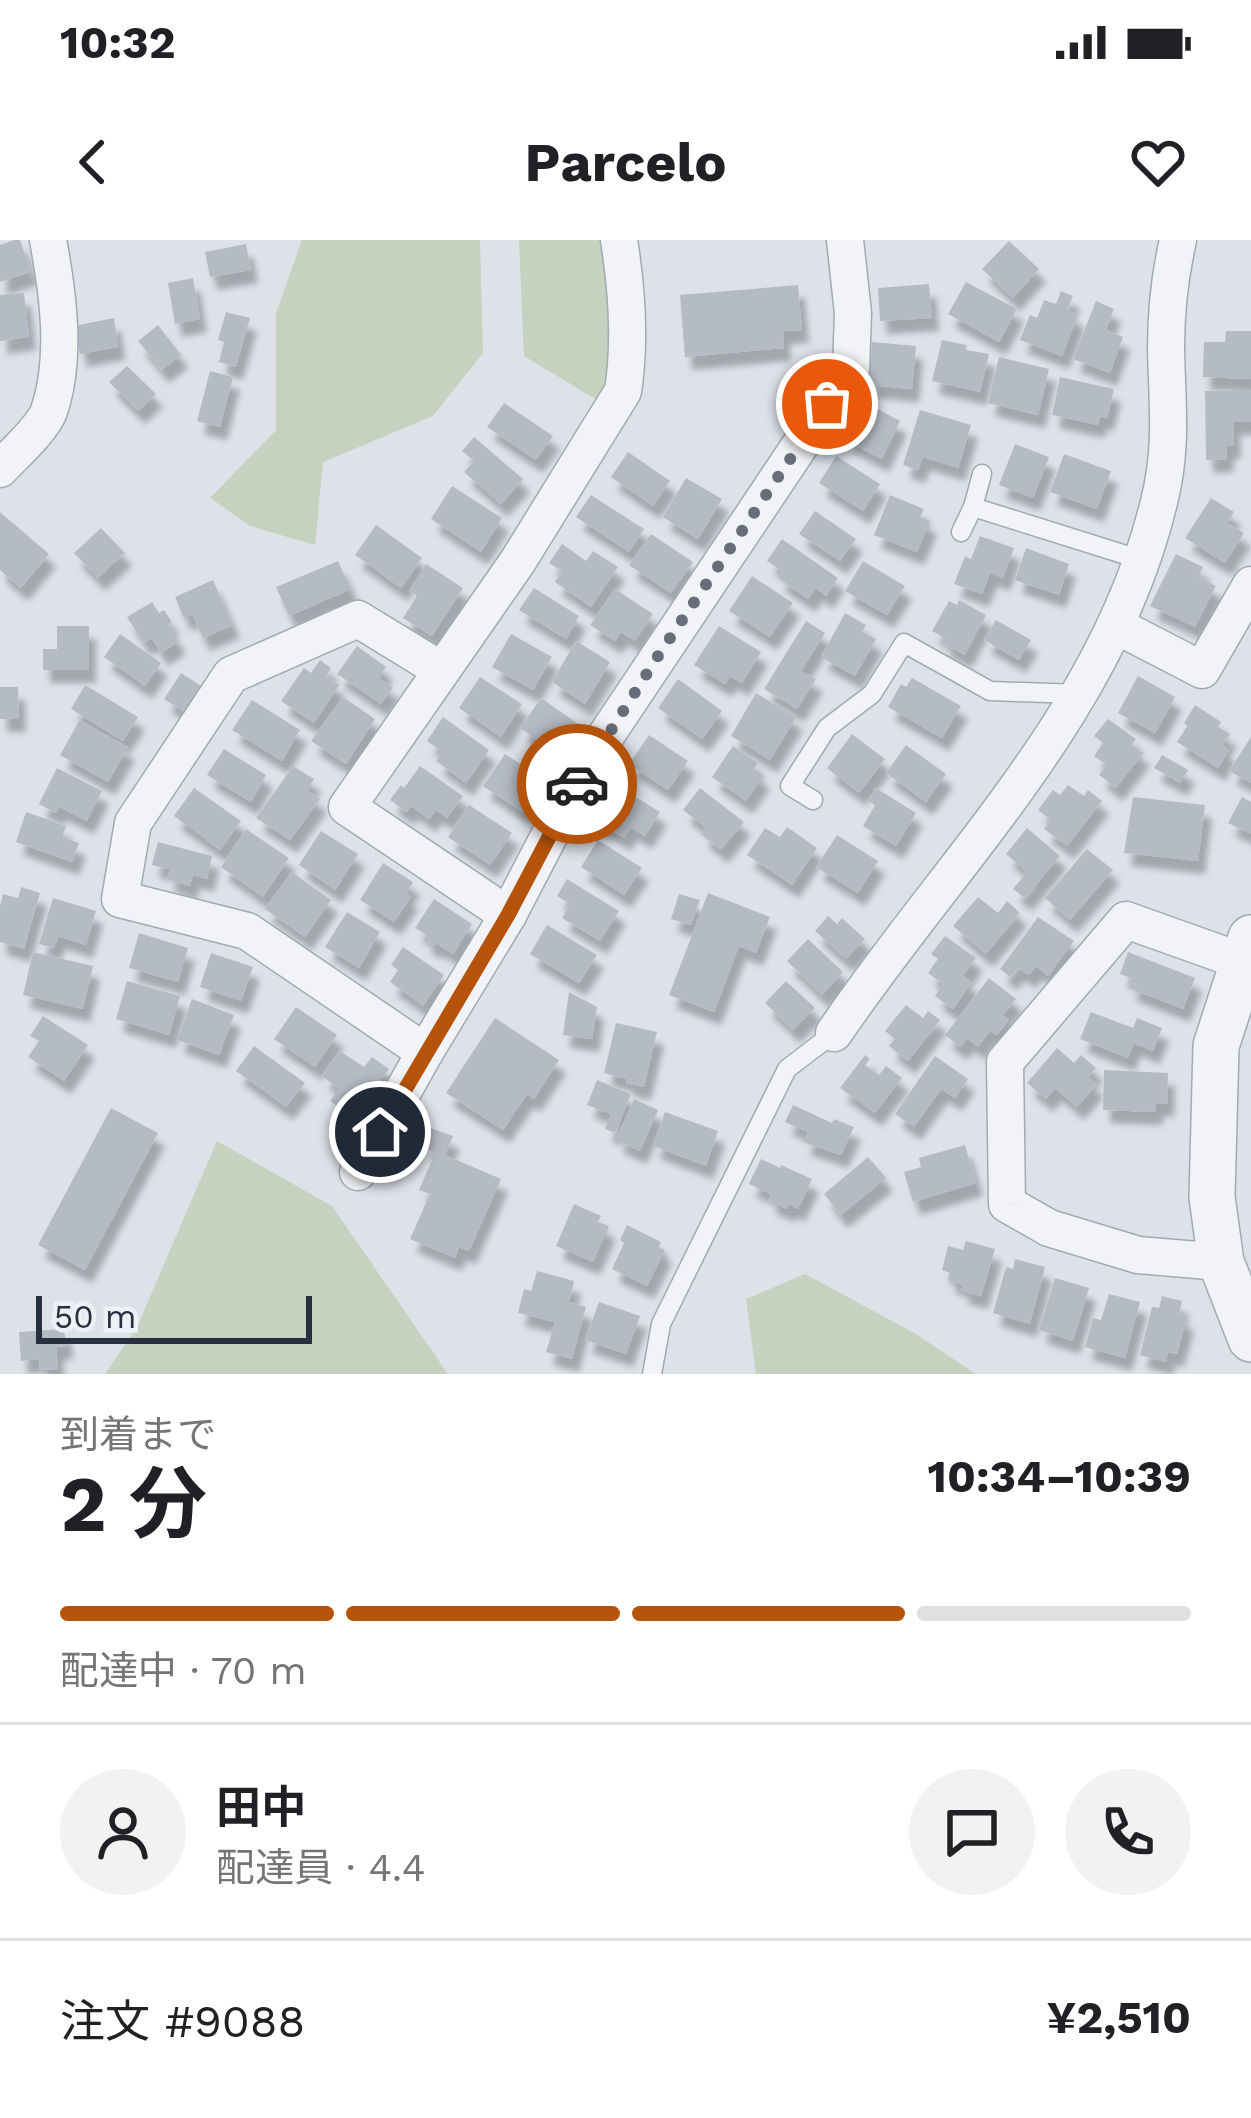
<!DOCTYPE html>
<html lang="ja">
<head>
<meta charset="utf-8">
<style>
	:root { --surface:#fff; --page:#f2f2f2; --text:#202124; --muted:#757577; --line:#e0e0e0; --accent:#b45309 }
	body { margin:0; font-family:"Work Sans","Noto Sans JP",sans-serif; background:var(--page); color:var(--text); height:100vh; display:flex; flex-direction:column; font-size:45px; white-space:nowrap }
	* { box-sizing:border-box; margin:0 }
	p { font-size:39px; color:var(--muted) }
	.icon { flex:none; width:66px; height:66px; fill:none; stroke:currentColor; stroke-width:2; stroke-linecap:round; stroke-linejoin:round }
	.map { position:relative; height:1134px; overflow:hidden }
	.drawer { display:flex; flex-direction:column; background:var(--surface); flex:1 }
	.drawer>* { flex:none }
	.scale { position:absolute; left:36px; bottom:30px; width:276px; box-sizing:border-box; padding-left:12px; border:6px solid #27303e; border-top:0; font-size:33px; line-height:42px; white-space:nowrap; color:#27303e; -webkit-text-stroke:9px #edf1f5; paint-order:stroke }
	.pin { position:absolute; display:grid; place-items:center; width:102px; height:102px; color:#fff; margin:-51px; border:6px solid #fff; border-radius:50%; box-shadow:0 3px 12px #0007 }
	.courier { position:absolute; display:grid; place-items:center; width:120px; height:120px; margin:-60px; border:9px solid #b45309; border-radius:50%; background:#fff; color:#222; box-shadow:0 3px 15px #0007 }
	.summary em { font-style:normal; font-weight:700 }
	.summary div { display:flex; flex-direction:column-reverse }
	.summary { display:flex; align-items:center; justify-content:space-between; height:204px; padding:0 60px }
	h1 { font-size:78px; font-weight:700; line-height:90px }
	.bar { display:grid; grid-template-columns:repeat(4,1fr); gap:18px 12px; align-content:center; height:144px; padding:0 60px }
	.bar i { height:15px; border-radius:9px; background:var(--line) }
	.bar .current { background:var(--accent) }
	.bar p { grid-column:span 4 }
	.line { display:flex; align-items:center; gap:30px; padding:0 60px; border-top:3px solid var(--line) }
	.line div { flex:1 }
	.round { display:grid; place-items:center; flex:none; width:126px; height:126px; border-radius:63px; background:var(--page) }
	.status { display:flex; justify-content:space-between; align-items:center; height:84px; padding:0 60px; background:var(--surface); direction:ltr }
	.status svg { height:33px; fill:currentColor }
	header { display:flex; justify-content:space-between; align-items:center; height:156px; padding:0 60px; background:var(--surface); font-size:54px; font-weight:700 }
	.map>svg:first-child { display:block }
	.green { fill:#c4d2bf }
	.building { fill:#b5bbc4; filter:url(#shadow) }
	.lines { fill:none; stroke-linecap:round; stroke-linejoin:round }
	.service-casing { stroke:#a3a9b2; stroke-width:21 }
	.minor-casing { stroke:#a3a9b2; stroke-width:39 }
	.tertiary-casing { stroke:#a3a9b2; stroke-width:48 }
	.service { stroke:#f1f3f6; stroke-width:18 }
	.minor { stroke:#f1f3f6; stroke-width:36 }
	.tertiary { stroke:#f1f3f6; stroke-width:45 }
	.done { stroke:#676e7a; stroke-width:12; stroke-dasharray:0 21.6 }
	.route { stroke:#b45309; stroke-width:15 }
</style>
</head>
<body>
<div class="status"><b>10:32</b><svg viewBox="0 0 49 12"><path d="M0 12V9h3v3zM5 12V6h3v6zM10 12V3h3v9zM15 12V0h3v12zM26 1h20v11H26zM47 4h2v5h-2z"/></svg></div>
<header><svg class="icon" aria-label="back" viewBox="0 0 24 24"><path d="M15 5l-7 7 7 7"/></svg>Parcelo<svg class="icon" aria-label="heart" viewBox="0 0 24 24"><path d="M12 20l-8-8c-3-5 5-10 8-4 3-6 11-1 8 4z"/></svg></header>
<div class="map">
<svg width="1251" height="1134" viewBox="0 0 1251 1134">
	<defs>
		<filter id="shadow"><feDropShadow dx="7" dy="13" stdDeviation="3" flood-color="#0004"/></filter>
	</defs>
	<rect width="100%" height="100%" fill="#dee2e8"/>
	<!-- green -->
	<g class="green">
		<polygon points="302,0 480,0 483,113 433,176 323,222 315,305 250,286 210,258 276,190 276,73"/>
		<path d="M519 0H604C608 49 624 117 597 160L524 116Z"/>
		<polygon points="217,901 332,966 448,1134 105,1134 137,1087"/>
		<polygon points="805,1034 916,1094 976,1134 756,1134 746,1059"/>
	</g>
	<!-- building -->
	<g class="building">
		<polygon points="14,0 20,0 31,32 0,42 0,5"/>
		<polygon points="1009,1 1039,29 1013,58 982,29"/>
		<polygon points="246,4 251,30 210,37 205,12"/>
		<polygon points="193,38 200,79 175,84 168,43"/>
		<polygon points="966,42 1017,69 999,102 948,74"/>
		<polygon points="929,44 932,78 880,81 878,48"/>
		<polygon points="798,45 802,90 783,91 784,108 685,117 680,55"/>
		<polygon points="1061,51 1073,56 1067,70 1078,75 1062,116 1020,100 1030,75 1037,78 1044,60 1056,64"/>
		<polygon points="24,53 29,97 0,101 0,55"/>
		<polygon points="1096,61 1114,69 1106,90 1123,97 1110,133 1073,119"/>
		<polygon points="226,72 250,78 236,127 219,122 224,102 218,100"/>
		<polygon points="114,78 118,107 80,114 74,86"/>
		<polygon points="158,85 181,115 162,130 138,101"/>
		<polygon points="1226,91 1251,91 1251,139 1203,137 1204,102 1225,102"/>
		<polygon points="942,100 967,105 966,110 989,114 980,152 932,141"/>
		<polygon points="872,102 916,106 912,149 869,145"/>
		<polygon points="999,117 1049,129 1038,175 988,163"/>
		<polygon points="127,126 156,154 138,171 109,142"/>
		<polygon points="210,131 233,137 220,187 197,181"/>
		<polygon points="1060,137 1114,149 1107,178 1100,176 1098,185 1052,175"/>
		<polygon points="1205,151 1251,151 1251,182 1233,182 1234,206 1226,206 1227,219 1206,220"/>
		<polygon points="864,162 900,181 882,219 845,200"/>
		<polygon points="504,163 553,196 536,220 487,187"/>
		<polygon points="920,170 971,185 958,228 923,217 918,230 903,225"/>
		<polygon points="474,197 523,239 501,264 464,232 474,221 462,211"/>
		<polygon points="1015,204 1049,217 1033,258 999,245"/>
		<polygon points="628,212 670,241 653,266 611,237"/>
		<polygon points="1064,214 1111,231 1097,269 1050,252"/>
		<polygon points="836,216 880,244 863,271 819,243"/>
		<polygon points="686,238 722,259 698,299 663,277"/>
		<polygon points="452,246 502,278 481,312 431,279"/>
		<polygon points="591,255 644,289 629,312 576,277"/>
		<polygon points="890,255 924,269 920,277 930,281 917,312 874,295"/>
		<polygon points="1211,258 1234,272 1227,283 1244,293 1225,323 1185,298"/>
		<polygon points="815,271 856,299 840,321 799,294"/>
		<polygon points="0,272 49,314 21,348 0,330"/>
		<polygon points="376,285 422,318 401,348 355,315"/>
		<polygon points="101,288 125,313 98,338 74,313"/>
		<polygon points="651,294 693,322 671,353 629,325"/>
		<polygon points="980,296 1014,308 1003,338 990,333 982,354 954,344 965,316 971,319"/>
		<polygon points="782,299 838,338 826,356 816,348 808,359 778,338 782,331 767,321"/>
		<polygon points="562,304 586,321 593,311 618,327 591,367 555,342 562,331 549,323"/>
		<polygon points="1026,308 1069,324 1059,355 1015,340"/>
		<polygon points="1176,314 1203,327 1198,337 1216,346 1195,387 1150,366"/>
		<polygon points="338,321 351,349 289,376 276,347"/>
		<polygon points="863,321 905,346 887,375 845,351"/>
		<polygon points="426,324 463,348 432,396 403,378 417,356 409,351"/>
		<polygon points="752,336 793,363 770,397 729,371"/>
		<polygon points="213,340 233,385 203,398 192,374 184,378 175,357"/>
		<polygon points="534,348 579,376 566,399 519,370"/>
		<polygon points="615,349 653,374 635,401 621,392 615,401 590,385"/>
		<polygon points="959,360 986,375 965,415 942,403 945,398 932,391 949,361 957,365"/>
		<polygon points="152,362 159,373 164,370 172,382 168,385 179,401 161,413 152,398 144,403 127,377"/>
		<polygon points="845,373 866,385 862,392 876,399 855,436 821,417"/>
		<polygon points="996,380 1031,400 1019,420 984,400"/>
		<polygon points="806,381 825,393 801,431 816,439 797,469 764,449"/>
		<polygon points="57,386 89,386 89,430 43,430 43,409 57,409"/>
		<polygon points="719,386 761,412 742,443 730,436 725,444 694,425"/>
		<polygon points="120,394 161,423 145,446 104,417"/>
		<polygon points="511,394 552,417 533,450 492,427"/>
		<polygon points="576,401 610,422 585,464 552,442"/>
		<polygon points="357,406 386,427 379,438 393,447 381,464 337,434"/>
		<polygon points="320,420 331,428 326,436 339,445 314,483 281,461 304,428 311,433"/>
		<polygon points="181,433 203,447 186,473 164,459"/>
		<polygon points="1138,436 1175,457 1155,493 1118,473"/>
		<polygon points="480,437 522,464 501,497 459,468"/>
		<polygon points="912,438 961,466 942,498 888,467 901,444 906,447"/>
		<polygon points="678,439 722,471 702,499 658,468"/>
		<polygon points="85,445 138,477 123,501 71,469"/>
		<polygon points="0,447 18,447 19,479 0,479"/>
		<polygon points="756,453 796,477 770,520 731,496"/>
		<polygon points="343,457 375,479 346,524 311,501"/>
		<polygon points="541,458 581,486 560,516 520,488"/>
		<polygon points="252,460 300,490 282,521 232,490"/>
		<polygon points="1195,465 1221,482 1218,487 1230,494 1222,505 1229,510 1218,528 1177,502 1187,486 1184,483"/>
		<polygon points="443,477 489,510 466,543 436,521 443,512 427,501"/>
		<polygon points="1108,479 1136,499 1132,505 1143,513 1116,548 1099,535 1107,525 1094,516 1103,503 1094,496"/>
		<polygon points="79,481 128,507 108,542 60,515"/>
		<polygon points="852,494 885,519 859,553 827,528"/>
		<polygon points="649,495 688,521 668,550 629,524"/>
		<polygon points="1251,497 1251,543 1229,531"/>
		<polygon points="906,505 946,534 926,562 886,533"/>
		<polygon points="733,506 758,523 754,529 763,536 746,561 712,537"/>
		<polygon points="224,509 266,535 251,562 207,535"/>
		<polygon points="505,514 545,540 524,573 483,546"/>
		<polygon points="1162,515 1188,530 1180,543 1154,528"/>
		<polygon points="293,526 314,539 307,550 320,559 290,600 256,578"/>
		<polygon points="420,526 463,556 447,578 436,570 429,579 411,566 407,572 390,560 401,545 404,548"/>
		<polygon points="57,528 102,551 87,581 59,567 56,573 39,564"/>
		<polygon points="616,545 660,572 645,596 631,587 624,598 594,580"/>
		<polygon points="1068,545 1084,556 1088,550 1102,561 1067,606 1044,589 1051,580 1038,570 1053,550 1060,555"/>
		<polygon points="194,548 241,581 220,610 174,576"/>
		<polygon points="700,548 744,582 721,610 701,594 706,588 683,570"/>
		<polygon points="876,548 916,573 896,606 863,586 875,565 868,561"/>
		<polygon points="1133,557 1205,565 1198,621 1124,613"/>
		<polygon points="1242,557 1251,562 1251,594 1228,583"/>
		<polygon points="469,565 512,593 490,625 448,597"/>
		<polygon points="26,572 66,586 62,597 79,603 72,622 16,602"/>
		<polygon points="787,587 817,608 792,645 747,615 765,588 780,597"/>
		<polygon points="1027,588 1060,616 1025,658 1013,649 1027,632 1006,614"/>
		<polygon points="246,589 289,618 263,657 221,627"/>
		<polygon points="321,591 358,614 335,650 299,625"/>
		<polygon points="837,595 878,621 858,653 816,627"/>
		<polygon points="598,600 642,628 624,655 581,627"/>
		<polygon points="158,602 212,616 207,639 193,635 190,646 167,639 170,629 152,625"/>
		<polygon points="1087,609 1113,630 1070,680 1045,658"/>
		<polygon points="383,623 413,642 406,653 411,657 394,682 360,660"/>
		<polygon points="292,632 331,660 305,697 265,669"/>
		<polygon points="567,639 619,671 600,701 562,678 570,664 557,656"/>
		<polygon points="21,647 40,653 24,709 0,702 0,666 3,654 18,658"/>
		<polygon points="708,653 770,677 756,713 739,706 714,772 669,755"/>
		<polygon points="679,654 700,660 691,685 671,679"/>
		<polygon points="978,657 998,673 1007,661 1020,673 986,714 953,686"/>
		<polygon points="53,658 96,671 86,705 58,696 54,708 39,704"/>
		<polygon points="434,659 472,684 453,714 436,703 434,706 424,700 427,695 415,688"/>
		<polygon points="347,672 380,692 359,728 325,707"/>
		<polygon points="828,676 837,684 842,678 865,699 846,719 815,691"/>
		<polygon points="1038,677 1074,701 1048,736 1036,726 1029,735 1018,728 1010,737 1000,729"/>
		<polygon points="547,685 597,715 579,743 530,714"/>
		<polygon points="139,693 188,708 178,742 129,728"/>
		<polygon points="945,696 976,718 963,736 972,742 953,769 935,756 943,744 928,733 938,719 931,714"/>
		<polygon points="808,699 843,732 822,755 787,721"/>
		<polygon points="403,707 444,735 423,766 390,742 398,730 391,725"/>
		<polygon points="33,712 93,726 83,769 23,755"/>
		<polygon points="1128,712 1195,738 1183,769 1129,748 1133,739 1120,734"/>
		<polygon points="211,713 253,727 241,761 200,747"/>
		<polygon points="989,738 1016,759 1003,775 1009,780 997,795 990,791 978,807 967,798 961,807 945,795"/>
		<polygon points="127,741 180,756 169,795 116,779"/>
		<polygon points="786,741 815,768 793,790 765,763"/>
		<polygon points="569,752 597,767 592,799 563,795"/>
		<polygon points="192,759 234,775 219,815 177,800"/>
		<polygon points="906,765 923,778 928,771 940,780 908,821 889,806 895,799 885,791"/>
		<polygon points="296,767 337,795 315,827 274,799"/>
		<polygon points="1091,772 1133,788 1137,778 1162,788 1153,811 1134,803 1128,818 1080,799"/>
		<polygon points="43,776 88,805 64,841 28,817 39,801 30,796"/>
		<polygon points="495,778 559,820 534,859 527,854 503,890 446,853"/>
		<polygon points="616,783 657,792 644,847 626,843 627,839 604,833"/>
		<polygon points="254,806 305,843 286,867 236,831"/>
		<polygon points="1057,808 1074,823 1081,815 1096,828 1088,837 1097,844 1077,867 1055,848 1046,859 1027,843"/>
		<polygon points="340,811 364,827 372,817 389,829 354,878 330,861 339,849 322,836"/>
		<polygon points="865,815 870,819 865,825 879,835 886,826 902,838 875,873 840,848"/>
		<polygon points="935,816 968,839 955,858 941,849 914,887 895,874"/>
		<polygon points="1104,830 1168,833 1167,864 1156,863 1156,872 1103,870"/>
		<polygon points="597,840 631,854 615,893 605,889 611,874 587,865"/>
		<polygon points="634,859 658,870 640,911 616,900"/>
		<polygon points="793,865 832,883 834,879 854,887 841,915 803,902 808,892 785,882"/>
		<polygon points="111,868 158,893 85,1030 38,1005"/>
		<polygon points="665,872 718,891 706,926 653,906"/>
		<polygon points="431,888 453,896 445,915 501,939 469,1011 459,1007 455,1018 410,999 430,954 419,950 435,913 423,907"/>
		<polygon points="965,905 976,943 913,962 904,932 921,927 919,918"/>
		<polygon points="868,917 886,938 841,975 824,954"/>
		<polygon points="761,919 780,928 781,925 812,939 798,969 789,964 787,969 768,960 771,954 749,944"/>
		<polygon points="574,964 601,976 598,982 609,986 593,1022 556,1006"/>
		<polygon points="627,985 661,1002 659,1007 665,1010 647,1046 612,1029 624,1003 620,1000"/>
		<polygon points="966,1001 995,1009 981,1056 961,1051 963,1045 948,1040 950,1033 942,1030 948,1006 963,1010"/>
		<polygon points="1015,1019 1045,1027 1030,1084 993,1073 1006,1027 1013,1029"/>
		<polygon points="537,1031 574,1041 569,1062 586,1067 572,1119 546,1112 555,1082 518,1073 524,1049 531,1051"/>
		<polygon points="1055,1038 1089,1048 1073,1101 1039,1090"/>
		<polygon points="1109,1054 1140,1062 1125,1118 1085,1107 1093,1078 1101,1080"/>
		<polygon points="1162,1056 1182,1061 1179,1075 1187,1078 1177,1114 1168,1112 1166,1122 1140,1115 1152,1067 1159,1068"/>
		<polygon points="599,1062 640,1076 626,1114 585,1100"/>
		<polygon points="64,1089 66,1106 56,1107 58,1129 40,1130 39,1119 21,1121 19,1092"/>
	</g>
	<g class="lines">
		<defs>
			<g id="service">
				<polyline points="973,267 1142,320"/>
				<polyline points="961,292 973,267 982,234"/>
				<polyline points="813,560 790,546 827,488 872,454 904,403 990,451 1079,454"/>
				<polyline points="652,1134 661,1084 787,829 834,793"/>
			</g>
			<g id="minor">
				<path d="M619 0C627 50 631 100 623 151L518 321 347 567 508 675 585 527 851 129 853 73 845 0"/>
				<path d="M0 229C13 215 43 188 49 171 67 118 58 53 48 0"/>
				<polyline points="1117,386 1202,430 1251,345"/>
				<path d="M834 793C952 619 1108 473 1159 262 1173 206 1167 164 1166 108 1166 72 1170 35 1178 0"/>
				<polyline points="425,812 247,691 120,659 133,583 231,435 358,379 441,430"/>
				<polyline points="358,932 425,812 508,675"/>
				<polyline points="1221,1022 1138,1015 1049,988 1007,964 1005,822 1126,680 1241,721"/>
			</g>
			<polyline id="tertiary" points="1251,698 1216,806 1212,957 1221,1022 1251,1099"/>
		</defs>
		<!-- service casing -->
		<use href="#service" class="service-casing"/>
		<!-- minor casing -->
		<use href="#minor" class="minor-casing"/>
		<!-- tertiary casing -->
		<use href="#tertiary" class="tertiary-casing"/>
		<!-- service -->
		<use href="#service" class="service"/>
		<!-- minor -->
		<use href="#minor" class="minor"/>
		<!-- tertiary -->
		<use href="#tertiary" class="tertiary"/>
	</g>
	<g class="lines">
		<!-- done -->
		<polyline class="done" points="577,544 658,416 827,164"/>
		<!-- route -->
		<polyline class="route" points="380,892 508,675 577,544"/>
	</g>
</svg>
<div class="scale">50 m</div>
<div class="pin" style="left:827px;top:164px;background:#ea580c"><svg class="icon" aria-label="bag" viewBox="0 0 24 24"><path d="M5 8h14l-1 12H6zM9 8a3 3 0 0 1 6 0"/></svg></div>
<div class="pin" style="left:380px;top:892px;background:#1f2937"><svg class="icon" aria-label="home" viewBox="0 0 24 24"><path d="M3 11l9-7 9 7M6 9v11h12V9"/></svg></div>
<div class="courier" style="left:577px;top:544px"><svg class="icon" aria-label="car" viewBox="0 0 24 24"><path d="M5 17H2v-5l4-1 3-4h7l3 4 3 1v5h-3M9 17h6M6 11h13"/><circle cx="7" cy="17" r="2"/><circle cx="17" cy="17" r="2"/></svg></div>
</div>
<section class="drawer">
<div class="summary"><div><h1>2 分</h1><p>到着まで</p></div><em>10:34–10:39</em></div>
<div class="bar"><i class="current"></i><i class="current"></i><i class="current"></i><i></i><p>配達中 · 70 m</p></div>
<div class="line" style="height:216px"><a class="round"><svg class="icon" aria-label="person" viewBox="0 0 24 24"><circle cx="12" cy="8" r="4"/><path d="M4 21q1-7 8-7t8 7"/></svg></a><div><b>田中</b><p>配達員 · 4.4</p></div><a class="round"><svg class="icon" aria-label="chat" viewBox="0 0 24 24"><path d="M4 5h16v11H9l-5 4z"/></svg></a><a class="round"><svg class="icon" aria-label="phone" viewBox="0 0 24 24"><path d="M5 4h4l2 5-3 2q2 4 5 5l2-3 5 2v4C11 20 4 13 5 4z"/></svg></a></div>
<div class="line" style="height:156px"><div>注文 #9088</div><b>¥2,510</b></div>
</section>
</body>
</html>
